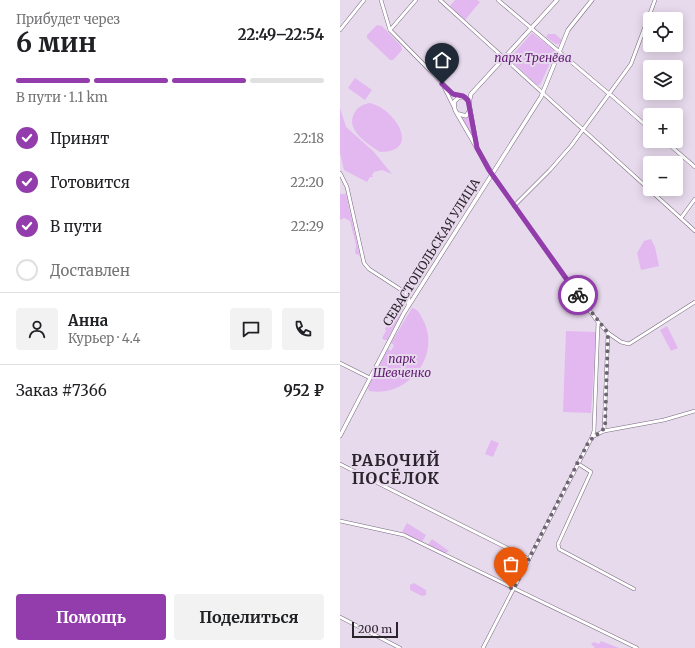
<!DOCTYPE html>
<html lang="ru">
<head>
<meta charset="utf-8">
<style>
	:root { --surface:#fff; --page:#f2f2f2; --text:#202124; --muted:#757577; --line:#e0e0e0; --accent:#923dab }
	body { margin:0; font-family:Merriweather,serif; background:var(--page); color:var(--text); height:100vh; display:flex; flex-direction:column; font-size:15px; white-space:nowrap }
	* { box-sizing:border-box; margin:0 }
	p { font-size:13px; color:var(--muted) }
	.icon { flex:none; width:22px; height:22px; fill:none; stroke:currentColor; stroke-width:2; stroke-linecap:round; stroke-linejoin:round }
	.map { position:relative; flex:1; overflow:hidden }
	.panel { display:flex; flex-direction:column; background:var(--surface); width:340px }
	.panel>* { flex:none }
	.buttons { position:absolute; left:303px; top:12px; display:grid; gap:8px }
	.buttons a { display:grid; place-items:center; width:40px; height:40px; border-radius:4px; background:var(--surface); box-shadow:0 2px 10px #0003; font-size:20px }
	.scale { position:absolute; left:12px; bottom:10px; width:46px; box-sizing:border-box; padding-left:4px; border:2px solid #2a242c; border-top:0; font-size:11px; line-height:14px; white-space:nowrap; color:#2a242c; -webkit-text-stroke:3px #e8daed; paint-order:stroke }
	.pin { position:absolute; display:grid; place-items:center; width:34px; height:34px; color:#fff; margin:-41px -17px; border-radius:50% 50% 50% 0; rotate:-45deg; box-shadow:0 0 4px #0007 }
	.pin .icon { rotate:45deg }
	.courier { position:absolute; display:grid; place-items:center; width:40px; height:40px; margin:-20px; border:3px solid #923dab; border-radius:50%; background:#fff; color:#222; box-shadow:0 1px 5px #0007 }
	.head em { font-style:normal; font-weight:700 }
	.head div { display:flex; flex-direction:column-reverse }
	.head { display:flex; align-items:center; justify-content:space-between; height:68px; padding:0 16px }
	h1 { font-size:26px; font-weight:700; line-height:30px }
	.bar { display:grid; grid-template-columns:repeat(4,1fr); gap:6px 4px; align-content:center; height:48px; padding:0 16px }
	.bar i { height:5px; border-radius:3px; background:var(--line) }
	.bar .selected { background:var(--accent) }
	.bar p { grid-column:span 4 }
	.line { display:flex; align-items:center; gap:10px; padding:0 16px; border-top:1px solid var(--line) }
	.line div { flex:1 }
	.round { display:grid; place-items:center; flex:none; width:42px; height:42px; border-radius:4px; background:var(--page) }
	ol { padding:0 16px; list-style:none }
	li { display:flex; align-items:center; gap:12px; height:44px }
	li p { margin-inline-start:auto }
	li .icon { padding:4px; border-radius:50%; background:var(--accent); color:#fff; stroke-width:4 }
	li:last-child { color:var(--muted) }
	li i { width:22px; height:22px; border:2px solid var(--line); border-radius:50% }
	.cta { display:flex; gap:8px; margin-top:auto; padding:8px 16px }
	.cta a { flex:1; height:46px; border-radius:4px; background:var(--accent); color:#fff; font-size:16px; font-weight:700; line-height:46px; text-align:center }
	.cta a+a { background:var(--page); color:var(--text) }
	main { display:flex; flex:1; min-height:0 }
	.map>svg:first-child { display:block }
	.green { fill:#e3b7f0 }
	.lines { fill:none; stroke-linecap:round; stroke-linejoin:round }
	.secondary-casing { stroke:#776a7b; stroke-width:4 }
	.primary-casing { stroke:#776a7b; stroke-width:4.5 }
	.secondary { stroke:#fff; stroke-width:3 }
	.primary { stroke:#fff; stroke-width:3.5 }
	.done { stroke:#6c6470; stroke-width:4; stroke-dasharray:0 7.2 }
	.route { stroke:#923dab; stroke-width:5 }
	.labels { text-anchor:middle; dominant-baseline:central; stroke-width:4; stroke-linejoin:round; paint-order:stroke }
	.park-label { font-size:12px; font-style:italic; fill:#5e1b71; stroke:#e8daed }
	.street-label { font-size:12px; fill:#2a242c; stroke:#e8daed }
	.district-label { font-size:16px; font-weight:bold; letter-spacing:1px; fill:#2a242c; stroke:#e8daed }
</style>
</head>
<body>
<main>
<section class="panel">
<div class="head"><div><h1>6 мин</h1><p>Прибудет через</p></div><em>22:49–22:54</em></div>
<div class="bar"><i class="selected"></i><i class="selected"></i><i class="selected"></i><i></i><p>В пути · 1.1 km</p></div>
<ol>
<li><svg class="icon" aria-label="check" viewBox="0 0 24 24"><path d="M5 12l5 5 9-10"/></svg>Принят<p>22:18</p></li>
<li><svg class="icon" aria-label="check" viewBox="0 0 24 24"><path d="M5 12l5 5 9-10"/></svg>Готовится<p>22:20</p></li>
<li><svg class="icon" aria-label="check" viewBox="0 0 24 24"><path d="M5 12l5 5 9-10"/></svg>В пути<p>22:29</p></li>
<li><i></i>Доставлен</li>
</ol>
<div class="line" style="height:72px"><a class="round"><svg class="icon" aria-label="person" viewBox="0 0 24 24"><circle cx="12" cy="8" r="4"/><path d="M4 21q1-7 8-7t8 7"/></svg></a><div><b>Анна</b><p>Курьер · 4.4</p></div><a class="round"><svg class="icon" aria-label="chat" viewBox="0 0 24 24"><path d="M4 5h16v11H9l-5 4z"/></svg></a><a class="round"><svg class="icon" aria-label="phone" viewBox="0 0 24 24"><path d="M5 4h4l2 5-3 2q2 4 5 5l2-3 5 2v4C11 20 4 13 5 4z"/></svg></a></div>
<div class="line" style="height:52px"><div>Заказ #7366</div><b>952 ₽</b></div>
<div class="cta"><a>Помощь</a><a>Поделиться</a></div>
</section>
<div class="map">
<svg width="355" height="648" viewBox="0 0 355 648">
	<rect width="100%" height="100%" fill="#e8daed"/>
	<!-- green -->
	<g class="green">
		<polygon points="115,0 137,0 140,2 125,20 110,6"/>
		<polygon points="37,25 42,26 61,46 62,50 53,60 50,60 27,38 27,35"/>
		<polygon points="192,33 214,50 214,54 200,85 197,85 169,59"/>
		<polygon points="208,34 215,34 222,40 219,44 216,44 206,37"/>
		<polygon points="15,78 32,90 25,100 8,88"/>
		<path d="M29 103C54 107 83 152 40 152 29 145 5 130 14 114 17 107 22 105 29 103Z"/>
		<polygon points="0,108 6,127 33,151 52,174 42,170 34,172 32,175 33,177 30,177 27,182 4,170 0,153"/>
		<polygon points="130,116 134,136 132,136 122,119"/>
		<polygon points="0,194 6,194 20,256 15,253 16,245 10,221 4,218 0,220"/>
		<polygon points="311,239 315,247 319,266 301,270 297,253 304,241"/>
		<path d="M72 308C77 309 80 313 82 318 103 354 69 398 29 391L28 387 48 349 51 351 54 345 51 343Z"/>
		<polygon points="56,311 61,314 47,340 44,340 42,338 46,331 45,329"/>
		<polygon points="327,326 338,348 331,351 320,330"/>
		<polygon points="226,331 256,332 251,413 223,412"/>
		<polygon points="151,440 159,443 153,457 145,454"/>
		<polygon points="67,523 86,535 82,542 62,532"/>
		<polygon points="92,539 109,551 104,554 87,546"/>
		<polygon points="74,583 86,590 86,595 82,596 70,590 70,585"/>
		<polygon points="261,641 279,648 255,648 251,644 254,642 259,644"/>
	</g>
	<g class="lines">
		<defs>
			<g id="secondary">
				<polyline points="41,0 50,30 113,94 119,97"/>
				<polyline points="100,0 355,231"/>
				<polyline points="158,0 268,93"/>
				<polyline points="0,30 24,0"/>
				<polyline points="50,30 76,0"/>
				<polyline points="104,87 114,107"/>
				<polyline points="271,95 310,129"/>
				<polyline points="325,141 355,167"/>
				<polyline points="0,173 7,187 24,263 29,269 66,293 69,299 68,305"/>
				<polyline points="152,174 228,282 258,322 268,333 281,342 289,344 355,302"/>
				<polyline points="174,206 210,170 231,146 291,64 315,0"/>
				<polyline points="341,218 355,199"/>
				<polyline points="0,363 30,378"/>
				<polyline points="264,431 268,333"/>
				<polyline points="252,437 254,431 258,322"/>
				<polyline points="237,463 251,472 218,544 219,549 294,589"/>
				<polyline points="0,464 189,559"/>
				<polyline points="0,521 64,535 297,648"/>
				<polyline points="0,617 60,648"/>
				<polyline points="143,648 252,437 264,431 324,420 355,411"/>
			</g>
			<g id="primary">
				<polyline points="129,103 131,94 217,0"/>
				<polyline points="119,114 126,116 130,110"/>
				<polyline points="137,148 129,103 125,97 119,97 114,102 115,110 152,174"/>
				<polyline points="0,436 64,313 201,97 228,30 252,0"/>
			</g>
		</defs>
		<!-- secondary casing -->
		<use href="#secondary" class="secondary-casing"/>
		<!-- primary casing -->
		<use href="#primary" class="primary-casing"/>
		<!-- secondary -->
		<use href="#secondary" class="secondary"/>
		<!-- primary -->
		<use href="#primary" class="primary"/>
	</g>
	<g class="lines">
		<!-- done -->
		<polyline class="done" points="171,588 174,589 175,586 249,441 265,428 268,333 238,295"/>
		<!-- route -->
		<polyline class="route" points="102,84 113,94 123,96 128,100 137,148 149,170 238,295"/>
	</g>
	<g class="labels">
		<!-- park labels -->
		<g class="park-label">
			<text x="193" y="57">парк Тренёва</text>
			<text x="62" y="358">парк<tspan x="62" dy="14">Шевченко</tspan></text>
		</g>
		<!-- street labels -->
		<g class="street-label">
			<text transform="translate(91 252) rotate(-58)">СЕВАСТОПОЛЬСКАЯ УЛИЦА</text>
		</g>
		<!-- district labels -->
		<g class="district-label">
			<text x="56" y="460">РАБОЧИЙ<tspan x="56" dy="18">ПОСЁЛОК</tspan></text>
		</g>
	</g>
</svg>
<div class="buttons">
<a><svg class="icon" aria-label="locate" viewBox="0 0 24 24"><circle cx="12" cy="12" r="6"/><path d="M12 2v4M12 18v4M2 12h4M18 12h4"/></svg></a>
<a><svg class="icon" aria-label="layers" viewBox="0 0 24 24"><path d="M12 4l9 5-9 5-9-5zM3 14l9 5 9-5"/></svg></a>
<a>+</a>
<a>−</a>
</div>
<div class="scale">200 m</div>
<div class="pin" style="left:171px;top:588px;background:#ea580c"><svg class="icon" aria-label="bag" viewBox="0 0 24 24"><path d="M5 8h14l-1 12H6zM9 8a3 3 0 0 1 6 0"/></svg></div>
<div class="pin" style="left:102px;top:84px;background:#1f2937"><svg class="icon" aria-label="home" viewBox="0 0 24 24"><path d="M3 11l9-7 9 7M6 9v11h12V9"/></svg></div>
<div class="courier" style="left:238px;top:295px"><svg class="icon" aria-label="bike" viewBox="0 0 24 24"><circle cx="6" cy="16" r="4"/><circle cx="18" cy="16" r="4"/><path d="M6 16l4-8h5l3 8M10 8l3 8H6M13 5h3"/></svg></div>
</div>
</main>
</body>
</html>
